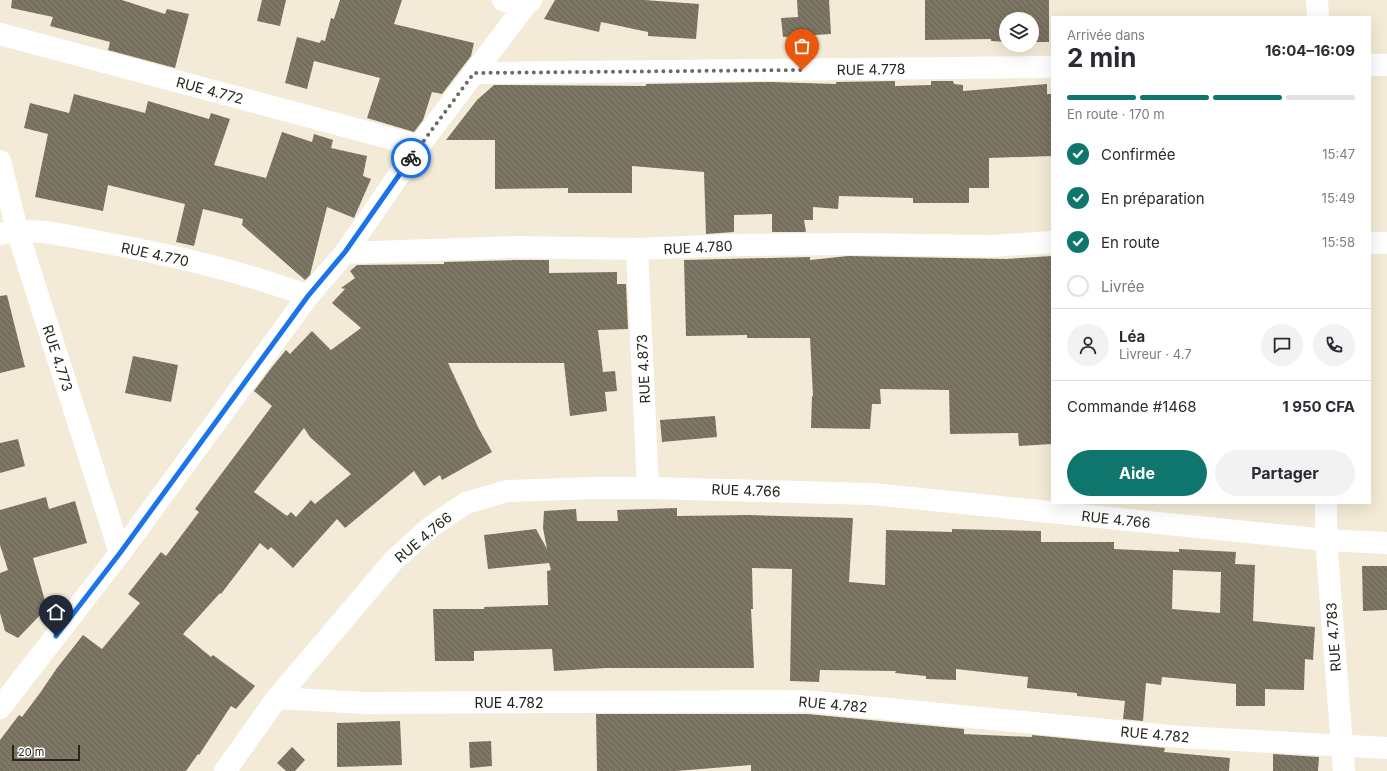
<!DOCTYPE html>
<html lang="fr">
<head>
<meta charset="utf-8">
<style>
	:root { --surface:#fff; --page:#f2f2f3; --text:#2b2b33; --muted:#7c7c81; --line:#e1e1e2; --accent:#0f766e }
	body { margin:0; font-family:Inter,sans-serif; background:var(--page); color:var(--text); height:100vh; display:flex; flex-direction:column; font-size:15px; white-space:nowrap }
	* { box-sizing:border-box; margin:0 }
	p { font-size:13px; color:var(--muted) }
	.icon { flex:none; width:22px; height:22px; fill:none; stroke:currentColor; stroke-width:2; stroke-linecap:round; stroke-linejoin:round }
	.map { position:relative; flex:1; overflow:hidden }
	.side { position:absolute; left:1051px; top:16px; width:320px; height:488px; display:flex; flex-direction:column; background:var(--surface); border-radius:0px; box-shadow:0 4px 16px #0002 }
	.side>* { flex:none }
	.buttons { position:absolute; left:999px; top:12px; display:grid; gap:8px }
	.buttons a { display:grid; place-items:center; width:40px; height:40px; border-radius:50%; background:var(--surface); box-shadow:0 4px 16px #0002; font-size:20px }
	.scale { position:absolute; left:12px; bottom:10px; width:68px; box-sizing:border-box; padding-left:4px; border:2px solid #28251e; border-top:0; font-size:11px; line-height:14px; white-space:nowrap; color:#28251e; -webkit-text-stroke:3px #fff; paint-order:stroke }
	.pin { position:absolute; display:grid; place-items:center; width:34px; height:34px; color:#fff; margin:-41px -17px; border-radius:50% 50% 50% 0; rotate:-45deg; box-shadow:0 0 4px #0007 }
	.pin .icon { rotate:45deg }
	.courier { position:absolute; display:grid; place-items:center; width:40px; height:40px; margin:-20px; border:3px solid #1a73e8; border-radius:50%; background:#fff; color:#222; box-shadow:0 1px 5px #0007 }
	.summary em { font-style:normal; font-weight:700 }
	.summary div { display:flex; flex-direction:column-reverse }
	.summary { display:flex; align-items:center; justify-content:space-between; height:68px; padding:0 16px }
	h1 { font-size:26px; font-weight:700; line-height:30px }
	.bar { display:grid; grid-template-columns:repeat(4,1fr); gap:6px 4px; align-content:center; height:48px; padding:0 16px }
	.bar i { height:5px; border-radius:3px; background:var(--line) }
	.bar .on { background:var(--accent) }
	.bar p { grid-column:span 4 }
	.line { display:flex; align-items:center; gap:10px; padding:0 16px; border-top:1px solid var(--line) }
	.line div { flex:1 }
	.round { display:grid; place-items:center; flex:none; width:42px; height:42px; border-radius:21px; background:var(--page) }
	ol { padding:0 16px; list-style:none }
	li { display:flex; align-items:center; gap:12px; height:44px }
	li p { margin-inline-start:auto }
	li .icon { padding:4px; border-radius:50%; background:var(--accent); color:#fff; stroke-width:4 }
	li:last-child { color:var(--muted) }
	li i { width:22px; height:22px; border:2px solid var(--line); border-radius:50% }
	.primary-button { display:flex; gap:8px; margin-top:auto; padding:8px 16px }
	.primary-button a { flex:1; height:46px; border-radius:24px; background:var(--accent); color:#fff; font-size:16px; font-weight:700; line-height:46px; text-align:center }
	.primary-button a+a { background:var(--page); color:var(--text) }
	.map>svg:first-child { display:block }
	.building { fill:url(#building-back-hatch); fill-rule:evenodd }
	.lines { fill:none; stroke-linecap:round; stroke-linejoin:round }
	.minor { stroke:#fff; stroke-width:22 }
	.tertiary { stroke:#fff; stroke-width:22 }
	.done { stroke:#6f6a5f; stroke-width:4; stroke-dasharray:0 7.2 }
	.route { stroke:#1a73e8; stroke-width:5 }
	.labels { text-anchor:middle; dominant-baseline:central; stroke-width:3; stroke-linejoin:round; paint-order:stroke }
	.street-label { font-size:14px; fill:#28251e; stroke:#fff }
</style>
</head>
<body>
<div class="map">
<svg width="1387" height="771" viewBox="0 0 1387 771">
	<defs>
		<pattern id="building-back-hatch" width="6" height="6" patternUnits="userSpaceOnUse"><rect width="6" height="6" fill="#7e7766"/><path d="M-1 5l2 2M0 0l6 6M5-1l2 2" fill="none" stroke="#676153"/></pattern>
	</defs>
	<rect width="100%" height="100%" fill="#f3ebd7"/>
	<!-- building -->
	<g class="building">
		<polygon points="12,0 122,0 165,14 167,9 189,14 175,68 108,50 110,42 50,26 53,17 11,8"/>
		<polygon points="262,0 286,0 280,26 257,21"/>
		<polygon points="340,0 402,0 394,24 474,43 471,56 442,94 432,92 423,120 414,132 367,118 380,78 314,61 307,89 285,83 297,37 320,43 321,40 325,41 331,18 334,19"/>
		<polygon points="555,0 644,0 699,4 696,39 648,36 648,32 601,22 599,32 544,19"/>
		<polygon points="797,0 829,0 831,34 783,37 781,18 798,17"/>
		<polygon points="925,0 1049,0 1049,42 1032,42 1032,19 1006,19 1006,42 991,41 991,39 925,40"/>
		<polygon points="895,81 895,86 931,85 931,81 953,81 954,84 963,85 963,91 1047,84 1047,94 1052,94 1052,156 989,158 989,188 969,188 969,203 913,203 913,198 839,196 838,209 813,207 813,220 804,220 806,232 772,232 772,214 734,215 734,232 706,234 704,172 632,166 632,193 568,193 568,188 495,189 495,140 446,140 477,100 494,85 646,86 646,84 770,82 836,84 836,82"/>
		<polygon points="74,94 145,113 148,101 209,119 211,113 230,119 214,165 266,178 282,132 312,142 314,134 333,140 331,148 367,156 363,176 371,179 354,218 327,207 310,275 305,280 242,225 243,219 203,209 194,246 176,242 185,204 108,185 103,211 35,197 48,134 24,128 30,103 69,113"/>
		<polygon points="848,256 1006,259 1052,256 1052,444 1019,446 1018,433 950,434 949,390 880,389 881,404 872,404 870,429 811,428 812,396 813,396 810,338 747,338 747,335 686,336 684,260 810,257 810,260"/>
		<path d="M515 260H549V273L617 272V284H626L628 329 598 330 603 372 615 371 617 391 605 392 607 411 570 416 564 363H448L479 429 492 452 442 480 440 475 424 486 414 471 345 528 337 519 293 568 271 547 268 550 260 543 221 594 220 593 183 634 211 657 213 655 255 686 236 709 231 706 199 755 198 754 186 771H0V740L19 715 22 717 40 693 57 668 83 635 102 649 140 603 128 594 161 552 166 556 199 512 195 509 272 406 254 391 272 367 286 350 290 354 312 331 331 350 361 328 332 303 345 289 341 288 355 278 350 271 357 265 444 264V262ZM304 428 310 437 351 474 315 504 311 500 296 517 291 512 287 516 254 492Z"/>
		<polygon points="7,295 25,367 0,373 0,296"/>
		<polygon points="133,356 178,365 171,402 125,393"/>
		<polygon points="715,416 717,437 662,442 660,420"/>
		<polygon points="18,439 25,466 0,473 0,443"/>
		<polygon points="46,497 49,509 75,501 87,543 33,558 47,608 18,638 5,631 0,613 0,573 8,570 0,545 0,510"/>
		<path d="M677 508V516L749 515 853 518 849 582 885 585 886 530 952 532V529L1041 531V542H1114V549L1179 552V549L1236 552 1235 564 1255 565 1253 621 1315 627 1313 660 1305 659 1304 690 1265 689V706H1236V684L1162 677 1161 685 1146 683 1143 721 1123 719 1125 701 1077 696V693L1027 688 1028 677 956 669V680L926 679V676L895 673 896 671 820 670 819 682 790 681 792 569 752 568 753 609H751L754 668H607L554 671 552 649 474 651V661H435L433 609H484V607L548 605 547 571 551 570 549 563 488 569 484 535 536 529 547 549 543 528 544 511 576 509 577 521H618L617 510ZM1173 570 1221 572 1220 613 1172 609Z"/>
		<polygon points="1362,566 1387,566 1387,610 1363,611"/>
		<polygon points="596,714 807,714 964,729 964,734 1032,737 1032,735 1165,748 1164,752 1230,758 1229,771 751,771 751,765 676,771 597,771"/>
		<polygon points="400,721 402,765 337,767 337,723"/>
		<polygon points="491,741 492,766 470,768 469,742"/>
		<polygon points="292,747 305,760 295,771 286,771 277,763"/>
		<polygon points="1273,754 1319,757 1318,771 1273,771"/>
	</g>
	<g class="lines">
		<!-- minor -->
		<g class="minor">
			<polyline points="503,0 524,7"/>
			<polyline points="1317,0 1318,17"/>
			<polyline points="0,34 419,146"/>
			<polyline points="1370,65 1387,65"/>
			<polyline points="474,73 1052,67"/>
			<polyline points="0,161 17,230 120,553"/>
			<path d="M0 234C31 226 65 236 96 241 168 254 239 270 308 296"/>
			<polyline points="1370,243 1387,243"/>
			<polyline points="637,249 648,488"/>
			<polyline points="345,253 515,247 637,249 732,245 848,244 992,246 1052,242"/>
			<polyline points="1326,503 1326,540 1344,771"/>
			<polyline points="277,698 364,703 805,701 1180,737 1387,748"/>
			<polyline points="0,708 120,553 308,296 345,253 419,146 524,7 531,0"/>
		</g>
		<!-- tertiary -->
		<polyline class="tertiary" points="225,771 277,698 394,560 432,526 466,503 507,491 594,488 648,488 872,494 1326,540 1387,543"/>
	</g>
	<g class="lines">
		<!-- done -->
		<polyline class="done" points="411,158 474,73 802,70"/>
		<!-- route -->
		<polyline class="route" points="56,636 120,553 308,296 345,252 411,158"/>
	</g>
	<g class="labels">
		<!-- street labels -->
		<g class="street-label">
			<text transform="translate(871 69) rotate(-1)">RUE 4.778</text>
			<text transform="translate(210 90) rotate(15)">RUE 4.772</text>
			<text transform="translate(698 247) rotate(-3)">RUE 4.780</text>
			<text transform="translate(155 254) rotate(12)">RUE 4.770</text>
			<text transform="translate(58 358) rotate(72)">RUE 4.773</text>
			<text transform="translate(643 369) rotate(-93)">RUE 4.873</text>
			<text transform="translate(746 490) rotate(2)">RUE 4.766</text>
			<text transform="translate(1116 519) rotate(6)">RUE 4.766</text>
			<text transform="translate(423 537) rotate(-40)">RUE 4.766</text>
			<text transform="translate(1333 637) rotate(-94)">RUE 4.783</text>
			<text x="509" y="702">RUE 4.782</text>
			<text transform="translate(833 704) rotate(5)">RUE 4.782</text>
			<text transform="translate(1155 734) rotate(5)">RUE 4.782</text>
		</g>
	</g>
</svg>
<div class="buttons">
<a><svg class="icon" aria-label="layers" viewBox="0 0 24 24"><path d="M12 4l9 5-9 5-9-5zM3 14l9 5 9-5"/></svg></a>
</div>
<div class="scale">20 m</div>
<div class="pin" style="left:802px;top:70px;background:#ea580c"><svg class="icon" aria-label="bag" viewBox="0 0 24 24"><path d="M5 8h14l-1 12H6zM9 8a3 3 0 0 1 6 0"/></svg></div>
<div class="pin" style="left:56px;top:636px;background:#1f2937"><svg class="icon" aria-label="home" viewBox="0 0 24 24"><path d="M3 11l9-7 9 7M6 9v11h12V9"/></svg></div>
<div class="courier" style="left:411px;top:158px"><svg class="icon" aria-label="bike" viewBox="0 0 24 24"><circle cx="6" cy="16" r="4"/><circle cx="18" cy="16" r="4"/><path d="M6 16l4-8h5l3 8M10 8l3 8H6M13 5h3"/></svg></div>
<section class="side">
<div class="summary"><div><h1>2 min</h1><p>Arrivée dans</p></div><em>16:04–16:09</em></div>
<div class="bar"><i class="on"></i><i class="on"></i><i class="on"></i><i></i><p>En route · 170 m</p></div>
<ol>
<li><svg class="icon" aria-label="check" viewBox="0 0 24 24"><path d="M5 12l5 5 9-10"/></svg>Confirmée<p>15:47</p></li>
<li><svg class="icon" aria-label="check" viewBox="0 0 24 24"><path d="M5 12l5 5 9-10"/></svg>En préparation<p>15:49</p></li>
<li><svg class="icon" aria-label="check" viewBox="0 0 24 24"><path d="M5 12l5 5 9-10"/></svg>En route<p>15:58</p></li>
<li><i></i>Livrée</li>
</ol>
<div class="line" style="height:72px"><a class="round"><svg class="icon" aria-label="person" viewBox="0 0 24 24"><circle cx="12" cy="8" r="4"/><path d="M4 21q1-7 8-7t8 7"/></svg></a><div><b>Léa</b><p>Livreur · 4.7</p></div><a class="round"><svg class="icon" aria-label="chat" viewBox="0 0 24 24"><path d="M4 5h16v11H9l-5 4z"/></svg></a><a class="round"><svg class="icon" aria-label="phone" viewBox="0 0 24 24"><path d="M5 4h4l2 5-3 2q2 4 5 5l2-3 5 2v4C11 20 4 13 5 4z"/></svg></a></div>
<div class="line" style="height:52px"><div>Commande #1468</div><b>1 950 CFA</b></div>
<div class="primary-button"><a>Aide</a><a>Partager</a></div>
</section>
</div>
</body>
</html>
